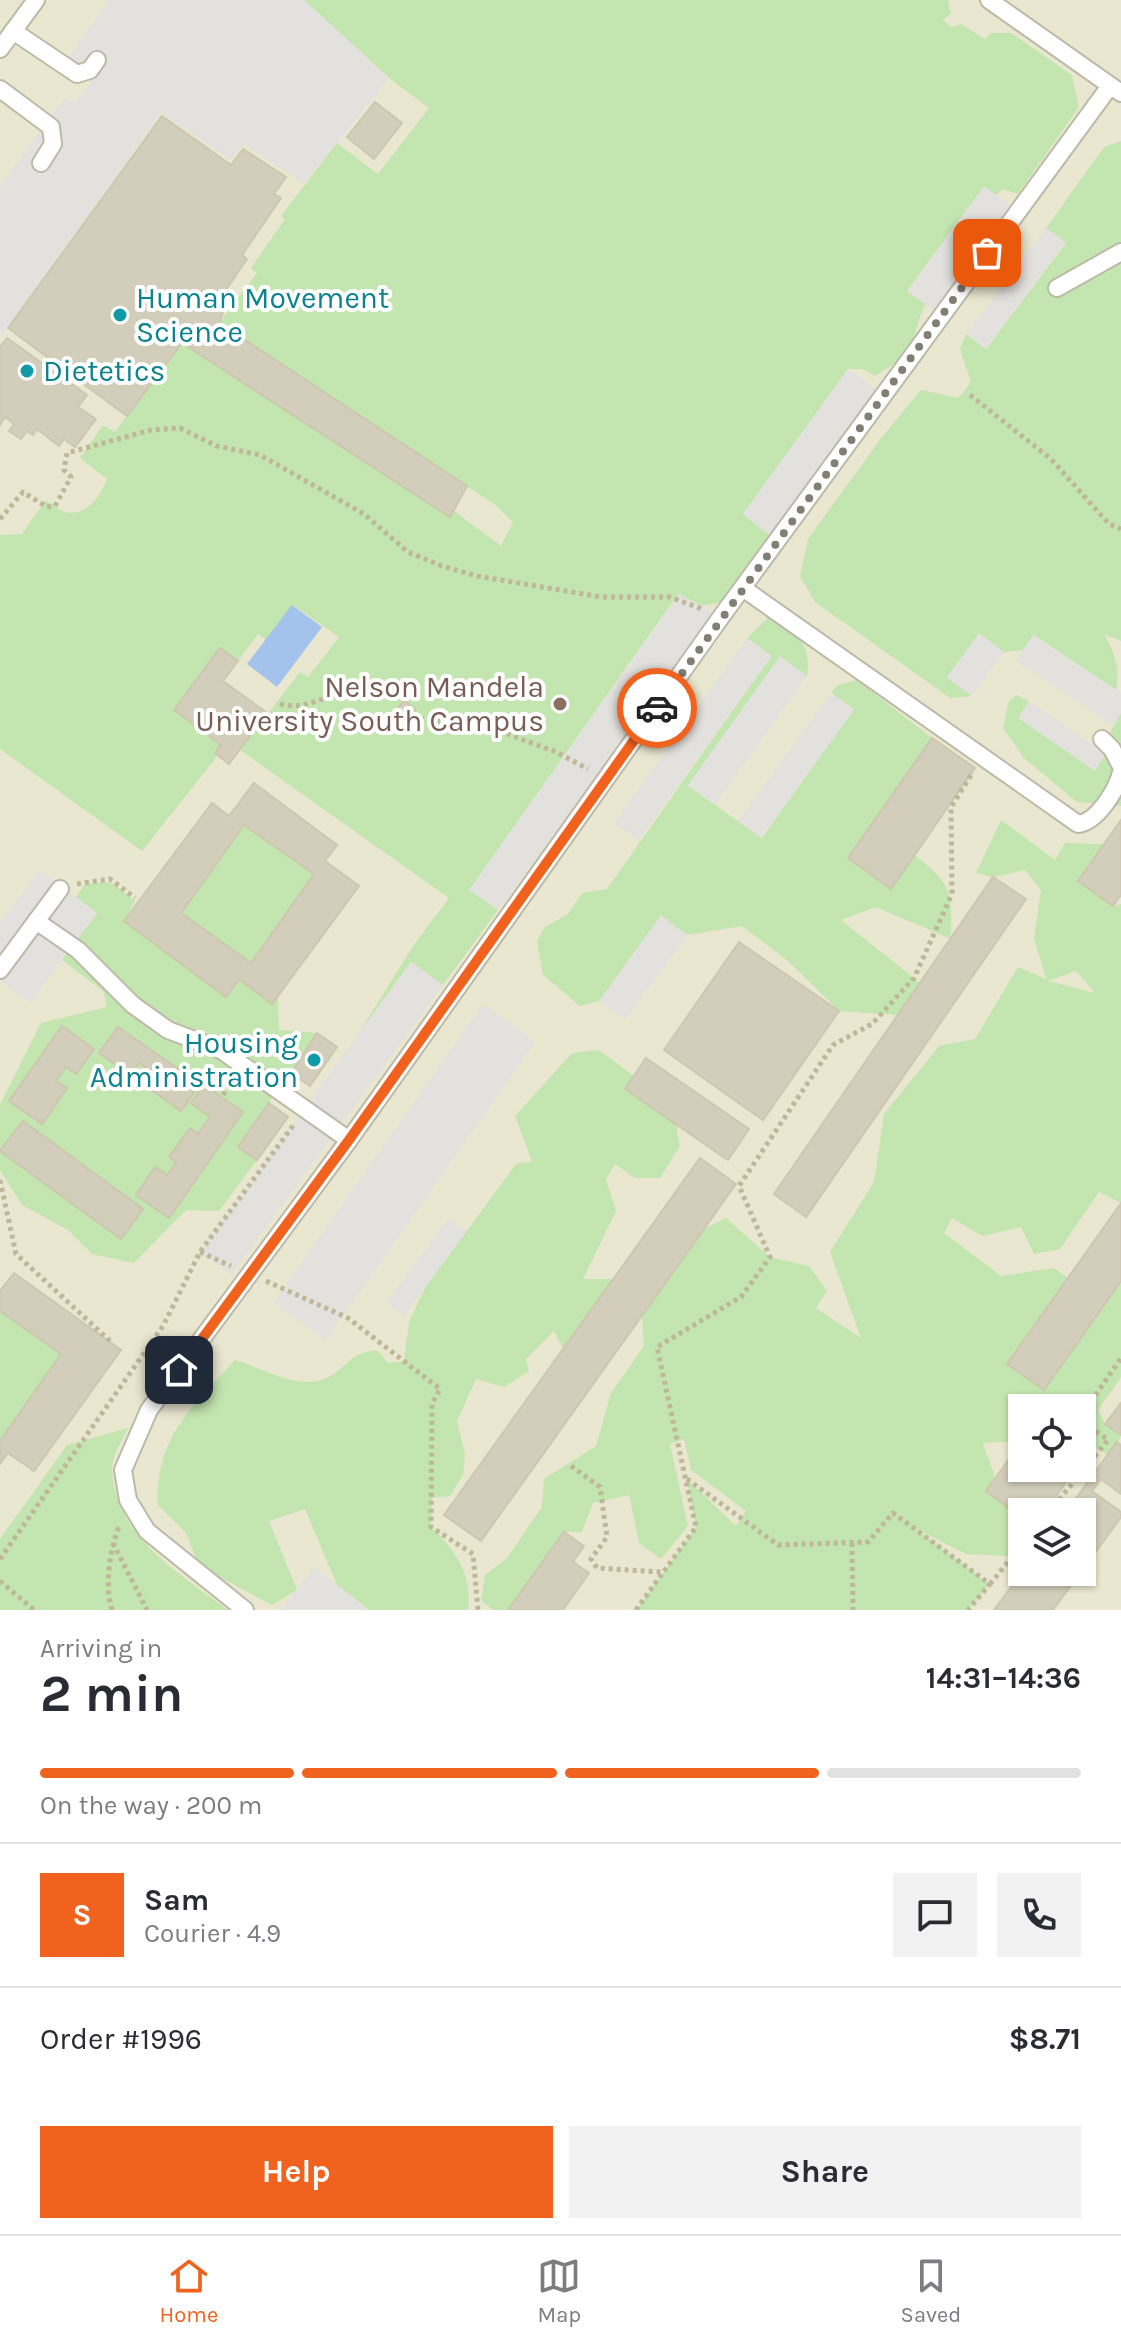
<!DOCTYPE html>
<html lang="en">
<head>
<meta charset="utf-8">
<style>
	:root { --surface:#fff; --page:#f2f2f3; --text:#2b2b33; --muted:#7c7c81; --line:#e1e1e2; --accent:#f0621e }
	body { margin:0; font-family:Karla,sans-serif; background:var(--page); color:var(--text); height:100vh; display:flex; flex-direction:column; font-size:30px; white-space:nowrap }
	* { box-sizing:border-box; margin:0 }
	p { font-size:26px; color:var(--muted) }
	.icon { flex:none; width:44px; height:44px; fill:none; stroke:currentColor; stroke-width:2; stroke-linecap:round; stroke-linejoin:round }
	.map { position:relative; height:1610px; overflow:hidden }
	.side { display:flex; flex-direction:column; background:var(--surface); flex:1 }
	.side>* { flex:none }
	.fabs { position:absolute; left:1008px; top:1394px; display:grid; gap:16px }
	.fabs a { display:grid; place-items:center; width:88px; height:88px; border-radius:0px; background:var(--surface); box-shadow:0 2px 6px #0004; font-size:40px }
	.pin { position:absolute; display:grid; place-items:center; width:68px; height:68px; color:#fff; margin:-34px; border-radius:16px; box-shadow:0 4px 12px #0006 }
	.courier { position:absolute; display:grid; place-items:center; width:80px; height:80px; margin:-40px; border:6px solid #f0621e; border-radius:50%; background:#fff; color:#222; box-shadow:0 2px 10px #0007 }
	.summary em { font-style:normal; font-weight:700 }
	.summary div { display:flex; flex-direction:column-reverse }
	.summary { display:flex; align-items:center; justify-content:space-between; height:136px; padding:0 40px }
	h1 { font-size:52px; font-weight:700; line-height:60px }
	.bar { display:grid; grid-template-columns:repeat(4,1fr); gap:12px 8px; align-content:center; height:96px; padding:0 40px }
	.bar i { height:10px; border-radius:6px; background:var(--line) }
	.bar .on { background:var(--accent) }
	.bar p { grid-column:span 4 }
	.line { display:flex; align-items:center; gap:20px; padding:0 40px; border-top:2px solid var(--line) }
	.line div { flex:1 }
	.round { display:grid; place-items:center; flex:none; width:84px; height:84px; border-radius:0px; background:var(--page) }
	.action { display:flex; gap:16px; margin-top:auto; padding:16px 40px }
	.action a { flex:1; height:92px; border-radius:0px; background:var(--accent); color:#fff; font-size:32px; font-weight:700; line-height:92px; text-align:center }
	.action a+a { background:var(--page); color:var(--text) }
	.tabs { display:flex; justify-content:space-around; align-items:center; height:112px; border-top:2px solid var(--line); background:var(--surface); font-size:22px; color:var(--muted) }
	.tabs a { display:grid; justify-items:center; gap:4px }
	.tabs .on { color:var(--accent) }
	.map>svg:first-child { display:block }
	.education { fill:#eae7d0; fill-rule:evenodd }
	.green { fill:#c3e5af; fill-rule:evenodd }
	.parking { fill:#e3e1dd }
	.water { fill:#a3c2ec }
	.building { fill:#d3cebb; stroke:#cdc7af; stroke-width:2; fill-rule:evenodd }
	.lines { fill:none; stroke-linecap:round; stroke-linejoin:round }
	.lane-casing { stroke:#bdb9a8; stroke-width:20 }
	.path { stroke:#beb79a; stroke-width:5; stroke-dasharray:4 4; stroke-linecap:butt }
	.lane { stroke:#fff; stroke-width:16 }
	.done { stroke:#817e73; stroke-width:8; stroke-dasharray:0 14.4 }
	.route { stroke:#f0621e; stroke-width:10 }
	.culture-dot { fill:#0f9aa8; stroke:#fff; stroke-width:3 }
	.education-dot { fill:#8d6e63; stroke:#fff; stroke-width:3 }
	.labels { text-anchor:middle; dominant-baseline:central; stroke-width:8; stroke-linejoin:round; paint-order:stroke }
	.culture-label { font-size:30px; fill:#0d838f; stroke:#fff; text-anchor:start }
	.education-label { font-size:30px; fill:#785e54; stroke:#fff; text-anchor:end }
</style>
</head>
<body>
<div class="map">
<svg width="1121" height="1610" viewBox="0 0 1121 1610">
	<rect width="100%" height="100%" fill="#f2f0e5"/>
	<!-- education -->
	<path class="education" d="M0 0H1121V1610H0ZM1022 1408H1082V1468H1022ZM1022 1512H1082V1572H1022Z"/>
	<!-- green -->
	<g class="green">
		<path d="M304 0H948L951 13 943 20 952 27 961 24 985 39 991 33H1011L1072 75 1079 107 1018 194 1003 189 996 195 984 187 907 291 925 304C907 347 921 349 875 376L862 369H848L743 514 772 537 724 602 701 606 678 594 470 889 498 910 443 985 411 962 357 1036 415 943 449 898 240 750 300 672 308 677 339 637 293 605 266 640 258 634 238 661 220 648 174 710 221 745 215 759 142 851 0 749V535L22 534 45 501C54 503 55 507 62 511 84 520 101 496 107 479L80 458 103 425 115 432 182 343 453 510 501 546 513 522 494 504 219 323 257 273 251 268 285 219 281 216 337 143 378 174 429 108 389 78Z"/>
		<path d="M1121 141V641L1104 634C1114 650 1121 671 1116 690L1034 635 1023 650 1004 652 979 634 947 677 972 696 950 698 815 602 800 576 808 539 882 437 921 390 959 398 971 382 960 349 966 334 986 349 1066 243 1046 228 1104 147Z"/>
		<path d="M775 611C795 633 812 643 807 676L780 657 688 786 762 838 854 709 831 693 838 685 857 680 932 738 848 858 891 888 914 855C953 884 952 893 951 939L875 907 841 920 920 983 897 1015 839 1011 788 961 742 926 687 935 661 916 599 1001 580 1006 543 975 537 941 545 927 568 914 582 893 607 889 771 656 747 638Z"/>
		<polygon points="1017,695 1029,701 1018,718 1106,755 1108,736 1121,713 1121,806 1077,802 1024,758 1003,728 1009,701"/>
		<path d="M1001 820 1055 860 1065 843 1104 844 1078 880 1113 906 1121 904V1203L1099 1192 1060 1249 1034 1254 1021 1227 982 1236 952 1218 944 1233 1001 1276 1054 1268 1068 1278 1007 1364 1043 1390 1121 1281V1377L1098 1410 1105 1424 1121 1437 1107 1455 1082 1437V1408H1022V1441L983 1443 995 1478 986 1491 1022 1518V1539L1007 1556 966 1554 915 1528 990 1584 968 1610H636L696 1527 686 1478 736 1526 746 1511 691 1470 684 1439 670 1444 688 1526 661 1559 639 1543 629 1495 593 1503 582 1532H564L508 1610H493L481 1600 485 1575 507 1558 542 1507 544 1479 596 1446 611 1393 644 1346 642 1315 705 1228 726 1218 770 1257 809 1266 827 1291 816 1308 861 1338 830 1252 874 1182 884 1114 939 1046 975 1039 1018 967 1046 979 1034 938 1041 890 1025 870 993 877 976 873ZM1076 971 1095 993 1048 981Z"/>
		<polygon points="244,825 314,874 251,963 181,913"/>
		<polygon points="110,882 135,901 124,921 225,997 239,979 271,1003 278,994 279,1030 317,1033 238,1147 257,1160 219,1211 186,1210 134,1263 92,1254 68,1230 22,1205 0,1170 0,1105 41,1023 107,1007 103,991 62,960 97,913 76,897 85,884"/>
		<path d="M599 1050 634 1076 625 1090 676 1124 680 1146 660 1178H635L615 1164 606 1180 616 1211 583 1279H613L563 1349 554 1331 526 1359 529 1371 504 1387 476 1379 457 1421 465 1454 463 1475 450 1496 432 1498 431 1526C456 1553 472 1571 468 1610H369L337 1585 305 1509 269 1521 297 1590 272 1605 199 1566 186 1533 158 1505C154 1439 193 1405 235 1360 265 1368 304 1396 335 1373 354 1359 351 1354 377 1350L388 1363 404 1361 409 1322 425 1288 516 1164 532 1161 515 1116 572 1053Z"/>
		<polygon points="0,1311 61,1354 0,1441"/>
		<path d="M128 1428C123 1439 112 1456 112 1468 113 1535 181 1575 228 1610H0V1539L67 1445Z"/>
	</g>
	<!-- parking -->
	<g class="parking">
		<polygon points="109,0 304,0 389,78 304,184 244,144 231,160 161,113 0,337 0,186 65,97 75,103 93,79 67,59"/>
		<polygon points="984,186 1013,208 936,312 907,291"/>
		<polygon points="1046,228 1066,242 986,349 966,334"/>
		<polygon points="848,369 879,391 772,537 743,514"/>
		<polygon points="679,594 716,613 498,910 469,890"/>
		<polygon points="979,633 1004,652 972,696 947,678"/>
		<polygon points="1033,635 1121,693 1121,713 1113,725 1016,661"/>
		<polygon points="747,638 772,656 639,840 614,823"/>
		<polygon points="780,656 807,676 715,805 688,785"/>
		<polygon points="831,693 854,710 761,838 738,821"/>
		<polygon points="1029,701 1106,754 1095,771 1018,718"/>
		<polygon points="40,870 97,913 30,1003 0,980 0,923"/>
		<polygon points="661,915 687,935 625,1020 599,1001"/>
		<polygon points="411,962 443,985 231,1275 200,1252"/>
		<polygon points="483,1004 535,1042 326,1340 273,1303"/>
		<polygon points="448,1219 466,1232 404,1316 386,1303"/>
		<polygon points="314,1567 337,1585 369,1610 281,1610"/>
	</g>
	<!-- water -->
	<polygon class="water" points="292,605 322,627 277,687 247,664"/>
	<!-- building -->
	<g class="building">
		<polygon points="375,102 402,123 374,159 347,137"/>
		<polygon points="162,116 231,165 243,149 286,177 274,194 281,198 242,255 247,259 217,303 225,307 219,323 467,486 450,517 182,343 127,416 8,328"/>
		<polygon points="7,338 87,395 78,407 96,419 75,447 64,439 59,446 37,429 33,435 27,431 21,439 9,431 14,424 5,417 0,425 0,347"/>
		<polygon points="220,648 238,661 223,681 267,713 229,764 215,753 221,745 174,710"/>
		<polygon points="404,700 416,710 406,723 394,714"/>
		<polygon points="932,738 975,768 891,889 848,858"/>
		<path d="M254 783 337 845 325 861 359 886 272 1004 239 979 226 997 124 921 212 803 229 816ZM244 825 314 874 251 963 181 913Z"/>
		<polygon points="1121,820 1121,895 1113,906 1078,881"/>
		<polygon points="993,877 1026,899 806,1217 774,1194"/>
		<polygon points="739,942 839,1011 763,1120 664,1050"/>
		<polygon points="62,1026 94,1049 76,1074 66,1067 56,1081 67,1088 42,1124 9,1101"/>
		<polygon points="118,1027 200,1084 181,1111 143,1084 151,1072 139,1063 130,1075 99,1053"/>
		<polygon points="317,1033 337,1047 310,1086 291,1073"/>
		<polygon points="646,1058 749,1129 728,1160 625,1089"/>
		<polygon points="204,1085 243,1112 169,1218 136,1195 155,1167 167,1175 176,1162 169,1157 190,1128 198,1134 210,1117 191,1103"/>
		<polygon points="269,1103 288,1117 257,1160 238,1147"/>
		<polygon points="23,1121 143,1209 121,1239 0,1151"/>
		<polygon points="700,1158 736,1184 481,1541 444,1515"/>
		<polygon points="1121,1203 1121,1281 1044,1390 1007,1364"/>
		<polygon points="14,1273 121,1350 34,1471 8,1453 0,1464 0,1441 61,1354 0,1311 0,1291"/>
		<polygon points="1121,1403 1121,1435 1105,1424"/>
		<polygon points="1082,1437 1093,1445 1082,1460"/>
		<polygon points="1022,1441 1022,1468 1076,1468 1045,1512 1022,1512 1022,1518 986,1491"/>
		<polygon points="1117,1442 1121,1445 1121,1494 1101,1479 1092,1491 1121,1512 1121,1517 1082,1571 1082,1512 1066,1512"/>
		<polygon points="564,1532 584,1546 573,1562 589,1573 563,1610 508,1610"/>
		<polygon points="1022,1572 1081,1572 1053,1610 994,1610"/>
	</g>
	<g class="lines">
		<defs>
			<g id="lane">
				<polyline points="989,0 1121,93"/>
				<polyline points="13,31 77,74 90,70 97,60"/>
				<polyline points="0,49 36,0"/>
				<polyline points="0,89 51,127 53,144 41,163"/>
				<polyline points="1057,288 1121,252"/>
				<path d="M744 589 1078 824C1097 822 1116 791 1121 773"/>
				<polyline points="1102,739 1112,749 1121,766"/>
				<polyline points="36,921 78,950 133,1005 168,1030 221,1050 349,1140"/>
				<polyline points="0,970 60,889"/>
				<polyline points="245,1610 147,1531 128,1500 123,1470 149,1410 349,1140 721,617 1110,86"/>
			</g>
		</defs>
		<!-- lane casing -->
		<use href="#lane" class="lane-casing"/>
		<!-- path -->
		<g class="path">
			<polyline points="970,395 1051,459 1109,524 1121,529"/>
			<polyline points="0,519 23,492 47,507 55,506 71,477 64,470 67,453 151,430 180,428 217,446 260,455 364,514 408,552 442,566 477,576 601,597 670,597 702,609"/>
			<path d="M280 704C313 714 338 679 379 698"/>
			<polyline points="420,718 508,734 556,752 588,769"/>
			<polyline points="77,884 110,879 135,898"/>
			<polyline points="223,1095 231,1081"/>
			<polyline points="0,1180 16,1254 110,1341"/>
			<polyline points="200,1252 231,1266"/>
			<polyline points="266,1281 348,1318 440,1389 432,1404 431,1527 473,1554 478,1610"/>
			<polyline points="1082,1415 1121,1358"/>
			<polyline points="571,1466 600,1487 607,1537 591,1559 597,1568 662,1572"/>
			<polyline points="687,1479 778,1545 868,1542 893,1513 990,1584 968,1610"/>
			<polyline points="1049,1512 1108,1440 1082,1421"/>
			<polyline points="113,1543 147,1610"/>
			<polyline points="852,1543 853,1610"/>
			<polyline points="0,1559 163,1326 200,1252 295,1123"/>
			<polyline points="0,1581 34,1610"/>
			<polyline points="990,1584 1022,1545"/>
			<path d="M112 1610C104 1584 110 1549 120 1524"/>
			<polyline points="636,1610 696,1527 657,1347 741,1297 770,1257 739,1186 833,1045 872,1024 914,978 952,894 951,807 973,772"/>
		</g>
		<!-- lane -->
		<use href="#lane" class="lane"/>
	</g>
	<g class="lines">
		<!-- done -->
		<polyline class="done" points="657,708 987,253"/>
		<!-- route -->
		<polyline class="route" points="179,1370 349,1140 657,708"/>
	</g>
	<!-- markers -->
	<g class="culture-dot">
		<circle cx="120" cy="315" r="8"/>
		<circle cx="27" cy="371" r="8"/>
		<circle cx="314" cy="1060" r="8"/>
	</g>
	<circle class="education-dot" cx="560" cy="704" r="8"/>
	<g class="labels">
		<!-- culture labels -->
		<g class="culture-label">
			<text x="136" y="298">Human Movement<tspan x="136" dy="34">Science</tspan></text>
			<text x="43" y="371">Dietetics</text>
			<text x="298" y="1043" text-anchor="end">Housing<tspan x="298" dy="34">Administration</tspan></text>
		</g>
		<!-- education labels -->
		<g class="education-label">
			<text x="544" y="687">Nelson Mandela<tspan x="544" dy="34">University South Campus</tspan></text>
		</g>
	</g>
</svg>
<div class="fabs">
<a><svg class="icon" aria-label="locate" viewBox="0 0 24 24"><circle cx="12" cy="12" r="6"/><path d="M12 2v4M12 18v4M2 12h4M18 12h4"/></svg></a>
<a><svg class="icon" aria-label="layers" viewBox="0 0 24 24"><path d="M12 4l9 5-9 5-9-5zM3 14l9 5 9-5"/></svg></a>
</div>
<div class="pin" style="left:987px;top:253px;background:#ea580c"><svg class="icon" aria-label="bag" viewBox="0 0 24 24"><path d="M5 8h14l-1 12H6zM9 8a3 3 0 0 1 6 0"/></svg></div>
<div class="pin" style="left:179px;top:1370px;background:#1f2937"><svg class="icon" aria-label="home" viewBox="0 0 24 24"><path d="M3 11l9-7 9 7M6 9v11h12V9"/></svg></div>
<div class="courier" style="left:657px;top:708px"><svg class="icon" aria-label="car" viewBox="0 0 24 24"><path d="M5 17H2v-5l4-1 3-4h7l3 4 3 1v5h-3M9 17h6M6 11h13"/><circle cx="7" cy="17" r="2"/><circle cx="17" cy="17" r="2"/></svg></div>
</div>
<section class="side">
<div class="summary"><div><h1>2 min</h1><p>Arriving in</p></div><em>14:31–14:36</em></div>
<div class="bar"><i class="on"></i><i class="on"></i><i class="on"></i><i></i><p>On the way · 200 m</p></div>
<div class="line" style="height:144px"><b class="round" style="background:var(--accent);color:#fff">S</b><div><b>Sam</b><p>Courier · 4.9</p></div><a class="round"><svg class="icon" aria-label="chat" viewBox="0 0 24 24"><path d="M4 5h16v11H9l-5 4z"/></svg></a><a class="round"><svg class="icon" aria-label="phone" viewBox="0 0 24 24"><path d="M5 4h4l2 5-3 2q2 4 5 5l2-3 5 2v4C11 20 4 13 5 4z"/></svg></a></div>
<div class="line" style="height:104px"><div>Order #1996</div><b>$8.71</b></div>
<div class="action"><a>Help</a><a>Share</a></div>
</section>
<nav class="tabs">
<a class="on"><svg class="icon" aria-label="home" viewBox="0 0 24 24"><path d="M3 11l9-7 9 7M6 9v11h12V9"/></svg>Home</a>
<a><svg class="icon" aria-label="map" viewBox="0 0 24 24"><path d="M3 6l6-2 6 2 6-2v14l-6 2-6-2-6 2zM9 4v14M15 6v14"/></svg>Map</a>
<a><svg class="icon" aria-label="saved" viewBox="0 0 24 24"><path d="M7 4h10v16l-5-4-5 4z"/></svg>Saved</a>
</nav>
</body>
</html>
